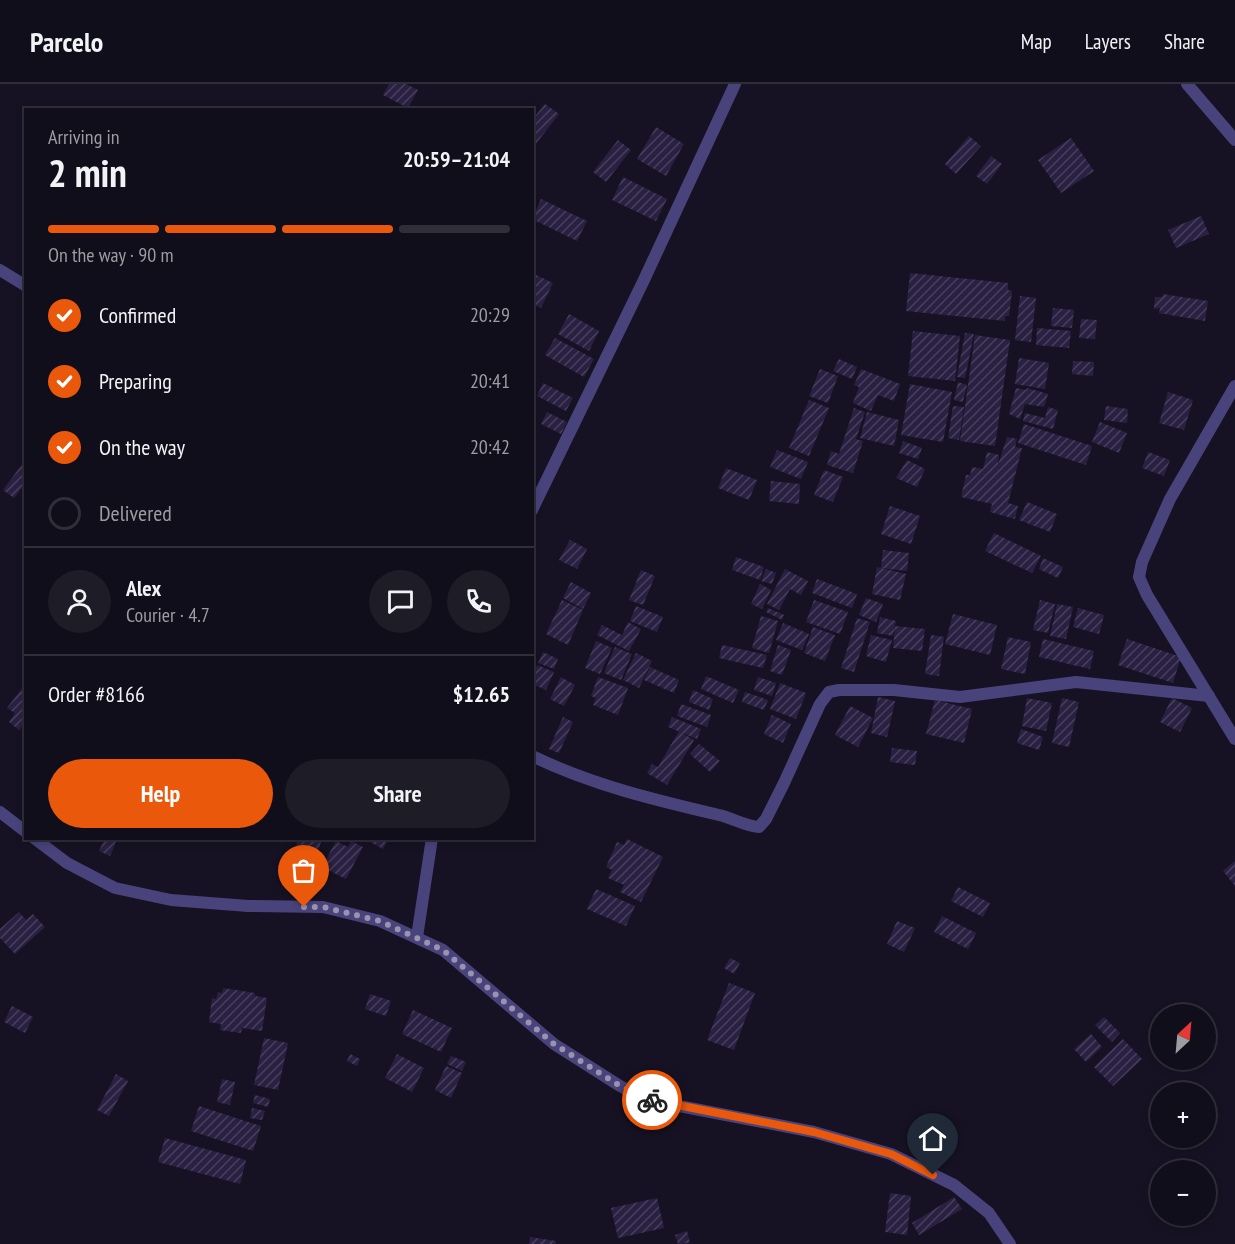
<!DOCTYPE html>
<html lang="en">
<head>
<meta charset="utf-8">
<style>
	:root { --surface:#100e1a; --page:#1e1c27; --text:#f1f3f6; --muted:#9c9ca2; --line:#302e39; --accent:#ea580c }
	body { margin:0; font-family:"PT Sans Narrow",sans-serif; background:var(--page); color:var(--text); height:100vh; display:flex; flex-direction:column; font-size:22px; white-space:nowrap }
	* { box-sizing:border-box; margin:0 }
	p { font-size:20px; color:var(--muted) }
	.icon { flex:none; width:33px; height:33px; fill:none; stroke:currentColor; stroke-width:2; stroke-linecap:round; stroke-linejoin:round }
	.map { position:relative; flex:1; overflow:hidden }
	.details { position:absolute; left:24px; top:24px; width:510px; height:732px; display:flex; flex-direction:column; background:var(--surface); border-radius:0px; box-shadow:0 3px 9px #0003,0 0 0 2px var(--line) }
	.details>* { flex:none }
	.needle { width:39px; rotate:26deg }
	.fabs { position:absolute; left:1150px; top:920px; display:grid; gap:12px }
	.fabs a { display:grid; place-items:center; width:66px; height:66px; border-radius:50%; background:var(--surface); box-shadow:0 3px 9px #0003,0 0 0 2px var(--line); font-size:30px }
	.pin { position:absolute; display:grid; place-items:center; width:51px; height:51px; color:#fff; margin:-62px -26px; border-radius:50% 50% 50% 0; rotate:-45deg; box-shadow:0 0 6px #0007 }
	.pin .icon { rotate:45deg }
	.courier { position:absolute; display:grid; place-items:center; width:60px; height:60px; margin:-30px; border:4px solid #ea580c; border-radius:50%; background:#fff; color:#222; box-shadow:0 2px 8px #0007 }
	.overview em { font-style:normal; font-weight:800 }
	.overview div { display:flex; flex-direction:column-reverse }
	.overview { display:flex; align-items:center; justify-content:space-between; height:102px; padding:0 24px }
	h1 { font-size:39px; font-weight:800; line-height:45px }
	.bar { display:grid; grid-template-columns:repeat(4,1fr); gap:9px 6px; align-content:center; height:72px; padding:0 24px }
	.bar i { height:8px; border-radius:4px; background:var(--line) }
	.bar .selected { background:var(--accent) }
	.bar p { grid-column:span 4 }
	.line { display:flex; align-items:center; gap:15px; padding:0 24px; border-top:2px solid var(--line) }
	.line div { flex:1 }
	.round { display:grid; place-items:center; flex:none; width:63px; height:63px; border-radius:32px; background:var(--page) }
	ol { padding:0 24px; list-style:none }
	li { display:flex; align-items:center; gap:18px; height:66px }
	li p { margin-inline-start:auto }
	li .icon { padding:6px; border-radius:50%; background:var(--accent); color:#fff; stroke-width:4 }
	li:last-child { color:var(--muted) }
	li i { width:33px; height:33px; border:3px solid var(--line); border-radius:50% }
	.primary-button { display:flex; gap:12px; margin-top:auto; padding:12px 24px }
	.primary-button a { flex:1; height:69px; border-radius:36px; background:var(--accent); color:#fff; font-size:24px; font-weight:800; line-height:69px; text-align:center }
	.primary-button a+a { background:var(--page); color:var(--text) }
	header { display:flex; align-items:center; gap:36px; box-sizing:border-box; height:84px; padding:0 30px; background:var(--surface); border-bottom:2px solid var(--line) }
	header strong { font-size:28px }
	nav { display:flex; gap:33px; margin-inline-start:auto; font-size:21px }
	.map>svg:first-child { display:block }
	.building { fill:url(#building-hatch) }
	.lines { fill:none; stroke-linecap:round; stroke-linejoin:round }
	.street { stroke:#49437c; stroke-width:12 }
	.done { stroke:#9993af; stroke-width:6; stroke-dasharray:0 10.8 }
	.route { stroke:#ea580c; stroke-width:8 }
</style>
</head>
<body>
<header>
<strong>Parcelo</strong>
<nav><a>Map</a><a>Layers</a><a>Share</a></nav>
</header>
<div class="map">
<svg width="1235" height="1160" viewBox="0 0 1235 1160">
	<defs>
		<pattern id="building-hatch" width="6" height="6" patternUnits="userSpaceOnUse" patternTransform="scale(1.5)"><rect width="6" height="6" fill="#2a2042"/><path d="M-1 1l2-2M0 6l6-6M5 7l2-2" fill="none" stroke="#48405e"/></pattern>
	</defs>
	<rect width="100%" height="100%" fill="#161223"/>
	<!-- building -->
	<g class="building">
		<polygon points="389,0 406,0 418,6 408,24 383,11"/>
		<polygon points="545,20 559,30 535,61 532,59 532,36"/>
		<polygon points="656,43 684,60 666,92 637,75"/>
		<polygon points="969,52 981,62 956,90 945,80"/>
		<polygon points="1071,54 1094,87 1061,109 1038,76"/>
		<polygon points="618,56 631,66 606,98 593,88"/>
		<polygon points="991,72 1002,80 987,100 976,92"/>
		<polygon points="623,93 667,115 656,137 612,116"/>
		<polygon points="541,115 587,137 577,157 532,135"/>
		<polygon points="1201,132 1209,150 1176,164 1168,146"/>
		<polygon points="532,189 553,199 541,224 532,220"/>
		<polygon points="910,189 1008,199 1008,206 1012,207 1009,232 1005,232 1005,237 906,227"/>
		<polygon points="1163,210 1208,217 1205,237 1159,229 1160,224 1154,225 1155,213 1162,213"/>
		<polygon points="1020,212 1036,214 1031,258 1015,256"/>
		<polygon points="1053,224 1074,226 1072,244 1051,242"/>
		<polygon points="569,230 599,247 589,267 558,250"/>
		<polygon points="1081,235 1097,236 1095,255 1079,254"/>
		<polygon points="1037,244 1071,247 1069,264 1036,261"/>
		<polygon points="913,247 960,252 955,297 908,292"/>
		<polygon points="965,249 974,250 965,294 957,293"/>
		<polygon points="975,251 1010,256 995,362 960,357"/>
		<polygon points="555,254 594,275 584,293 545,271"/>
		<polygon points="1019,274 1049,279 1045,305 1015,300"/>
		<polygon points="839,275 857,283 852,295 833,287"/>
		<polygon points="1073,277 1094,278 1093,292 1072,290"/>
		<polygon points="820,285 838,292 828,319 809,312"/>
		<polygon points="861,285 900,300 894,317 878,311 871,327 853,319 859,303 854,301"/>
		<polygon points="958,298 967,301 963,318 954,316"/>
		<polygon points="543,299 573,314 566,327 537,312"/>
		<polygon points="910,300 952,308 943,358 901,351"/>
		<polygon points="1016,304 1026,306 1027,304 1048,310 1044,323 1025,320 1020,335 1009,330"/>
		<polygon points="1168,308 1193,316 1184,346 1159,339"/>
		<polygon points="809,316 829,324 809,372 789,364"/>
		<polygon points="953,322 964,323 959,356 948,354"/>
		<polygon points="1106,322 1128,325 1127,339 1104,336"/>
		<polygon points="1048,323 1058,326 1053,345 1023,337 1025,329 1045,334"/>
		<polygon points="854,324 865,328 856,355 863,357 853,389 827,381 831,367 839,370"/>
		<polygon points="547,328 567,338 561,350 541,340"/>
		<polygon points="867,328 899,336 894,362 860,354"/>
		<polygon points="1100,338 1127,349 1119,369 1092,358"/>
		<polygon points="1024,340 1092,362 1086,381 1018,359"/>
		<polygon points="1007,353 1017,355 1015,363 1022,364 1008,419 1018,422 1015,435 990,428 992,420 961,413 966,391 970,391 972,383 983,385 987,368 999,371 998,381"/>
		<polygon points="903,357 922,364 918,375 899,369"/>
		<polygon points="777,366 808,378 801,395 770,383"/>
		<polygon points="1148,368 1170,376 1164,392 1142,384"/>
		<polygon points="26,375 26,399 14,414 3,406"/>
		<polygon points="907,376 925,385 917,403 896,394"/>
		<polygon points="726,384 757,396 749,416 718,404"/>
		<polygon points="824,386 843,393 833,418 814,411"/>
		<polygon points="771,397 800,400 799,420 769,417"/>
		<polygon points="1027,418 1057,430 1050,448 1019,436"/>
		<polygon points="890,422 920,432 911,460 881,450"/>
		<polygon points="994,449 1041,472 1032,489 985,467"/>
		<polygon points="570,456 587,465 577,485 559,476"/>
		<polygon points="883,466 909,469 907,487 881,484"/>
		<polygon points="736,473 764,483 760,496 732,486"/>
		<polygon points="1043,474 1063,483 1058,494 1039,485"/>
		<polygon points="877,483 906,490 900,516 872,510"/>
		<polygon points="766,485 776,489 772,500 761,497"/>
		<polygon points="785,485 808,497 801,511 790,505 779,526 767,520"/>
		<polygon points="641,486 655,492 643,521 629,516"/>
		<polygon points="817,495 857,510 852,524 812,509"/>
		<polygon points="571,498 591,509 583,525 563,514"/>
		<polygon points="760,500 771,506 762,525 751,520"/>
		<polygon points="866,514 883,520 876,538 859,531"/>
		<polygon points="562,516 583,526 568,561 546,550"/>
		<polygon points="814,516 848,528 840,550 806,538"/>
		<polygon points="1040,516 1055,520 1048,549 1033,546"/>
		<polygon points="1057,520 1073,523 1066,555 1050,552"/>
		<polygon points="636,522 663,533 657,548 630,537"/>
		<polygon points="768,524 784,531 782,536 766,528"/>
		<polygon points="1078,524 1104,531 1099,550 1073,543"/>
		<polygon points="953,530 997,541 990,571 945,560"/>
		<polygon points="761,532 778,537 769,569 752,564"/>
		<polygon points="880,533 896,537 893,552 877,549"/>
		<polygon points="857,534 870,538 854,588 841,584"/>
		<polygon points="628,538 641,545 629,567 597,551 602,541 622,551"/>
		<polygon points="783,539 809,550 802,566 776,556"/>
		<polygon points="895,542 925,545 922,567 893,564"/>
		<polygon points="813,543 835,551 825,577 804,569"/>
		<polygon points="871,551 892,556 886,578 866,572"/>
		<polygon points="931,551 944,553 939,592 925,590"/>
		<polygon points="1008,553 1031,558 1025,590 1001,585"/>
		<polygon points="1043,555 1094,567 1090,585 1039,573"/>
		<polygon points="1127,555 1181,573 1173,599 1118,581"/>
		<polygon points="596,557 612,564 600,590 585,584"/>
		<polygon points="722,561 767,571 763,584 719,574"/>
		<polygon points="778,561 791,566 782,591 770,587"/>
		<polygon points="615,563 632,570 621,596 604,589"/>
		<polygon points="543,568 558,575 554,585 538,579"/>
		<polygon points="636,569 652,577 639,604 623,596"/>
		<polygon points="537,581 554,588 546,606 532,600 532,592"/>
		<polygon points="650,583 679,596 674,609 644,596"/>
		<polygon points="706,592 739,606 733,619 701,605"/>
		<polygon points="561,593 575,601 564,622 550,615"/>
		<polygon points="598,593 628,604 618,631 593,621 596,614 591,612"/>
		<polygon points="758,593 776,599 772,612 754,606"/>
		<polygon points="26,599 26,638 19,646 9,638 15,629 7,624"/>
		<polygon points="780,599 806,609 796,635 770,625"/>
		<polygon points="693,606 713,615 709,626 689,618"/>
		<polygon points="745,608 768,616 764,626 742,618"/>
		<polygon points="878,613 895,617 887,653 871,649"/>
		<polygon points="1027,614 1052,619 1046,647 1022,642"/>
		<polygon points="1062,614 1079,618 1069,663 1052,659"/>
		<polygon points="1172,614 1192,624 1180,648 1160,638"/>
		<polygon points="935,616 972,625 964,659 926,650"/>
		<polygon points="681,620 711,631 707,643 677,632"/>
		<polygon points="850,622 873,634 858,663 835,651"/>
		<polygon points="772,631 791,640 783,659 764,650"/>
		<polygon points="563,633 573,638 559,669 549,665"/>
		<polygon points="672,633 701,645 697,655 668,643"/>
		<polygon points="1021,645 1043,653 1039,666 1017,659"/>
		<polygon points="679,647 694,656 667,701 647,689 652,680 658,683"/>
		<polygon points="699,660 720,677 710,688 690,670"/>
		<polygon points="892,664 917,667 915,681 890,678"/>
		<polygon points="105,754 118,754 110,772 99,767"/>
		<polygon points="298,754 322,754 316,775 294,769"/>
		<polygon points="367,754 389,754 383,765 366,756"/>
		<polygon points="627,755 663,773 641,818 620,808 624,801 608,794 612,786 606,783 617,758 624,761"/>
		<polygon points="336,757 348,763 351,757 363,763 346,795 322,783"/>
		<polygon points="1235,777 1235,802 1223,787"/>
		<polygon points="958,803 990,819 983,833 951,817"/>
		<polygon points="596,805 635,822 626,842 587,825"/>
		<polygon points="19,828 26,836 33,830 45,843 15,870 0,854 0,845"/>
		<polygon points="942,832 976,849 968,865 934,848"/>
		<polygon points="897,837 915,844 904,868 887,860"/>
		<polygon points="730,874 740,879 734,890 724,884"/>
		<polygon points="729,899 755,909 734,966 707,956"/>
		<polygon points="223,904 255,909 255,912 267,914 262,947 242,944 241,949 220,946 221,940 209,938 212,914 216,915 218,908 222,909"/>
		<polygon points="370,910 391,917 386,932 365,925"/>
		<polygon points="12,922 33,933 25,949 4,938"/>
		<polygon points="413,926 452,944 441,968 402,950"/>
		<polygon points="1104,933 1120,949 1112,958 1095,941"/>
		<polygon points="1091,950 1102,963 1086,978 1074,965"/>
		<polygon points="264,954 288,959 278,1006 254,1001"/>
		<polygon points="1123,955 1142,975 1113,1002 1094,983"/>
		<polygon points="350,970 360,975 357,982 347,977"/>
		<polygon points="397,970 424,984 412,1008 385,994"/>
		<polygon points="451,972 466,978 462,987 447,980"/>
		<polygon points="446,982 462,989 451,1014 435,1006"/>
		<polygon points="116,990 128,997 109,1032 97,1026"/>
		<polygon points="222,995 235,998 230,1021 217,1018"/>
		<polygon points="255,1011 270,1015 268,1023 253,1019"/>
		<polygon points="199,1022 261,1042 253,1067 191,1047"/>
		<polygon points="252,1024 265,1027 262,1036 250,1034"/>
		<polygon points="165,1054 246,1076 240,1100 158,1078"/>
		<polygon points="890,1109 911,1112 907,1151 885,1148"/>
		<polygon points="954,1113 962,1125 919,1151 912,1139"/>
		<polygon points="657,1114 664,1144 618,1154 611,1124"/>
		<polygon points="687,1147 690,1159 678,1160 675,1151"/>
		<polygon points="530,1153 556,1157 556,1160 529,1160"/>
	</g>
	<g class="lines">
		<!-- street -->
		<g class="street">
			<polyline points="1187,0 1235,56"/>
			<polyline points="0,186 26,202"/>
			<polyline points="1235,302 1170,415 1142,478 1139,493 1147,511 1235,655"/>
			<polyline points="532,426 643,198 735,0"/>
			<path d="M532 672C592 701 655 716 719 731 733 734 744 742 759 743L766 735 784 699 820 620 829 608 839 606H894L960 613 1076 598 1209 612"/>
			<polyline points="0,728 26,748"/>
			<polyline points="34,754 67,779 115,804 171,816 248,822 323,823 380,837 443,866 554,960 620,1002 648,1016 814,1048 891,1070 954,1101 989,1129 1010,1160"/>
			<polyline points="417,853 432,754"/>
		</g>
	</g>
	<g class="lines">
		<!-- done -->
		<polyline class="done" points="304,823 323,823 380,837 443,866 554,960 620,1002 652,1016"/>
		<!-- route -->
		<polyline class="route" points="652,1016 814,1048 891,1070 933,1091"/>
	</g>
</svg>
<div class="fabs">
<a><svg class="needle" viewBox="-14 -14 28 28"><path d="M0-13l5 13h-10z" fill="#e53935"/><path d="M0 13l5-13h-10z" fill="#9c9ca2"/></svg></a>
<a>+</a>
<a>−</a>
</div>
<div class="pin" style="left:304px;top:823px;background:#ea580c"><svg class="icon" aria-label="bag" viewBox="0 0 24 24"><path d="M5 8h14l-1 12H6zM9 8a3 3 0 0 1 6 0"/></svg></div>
<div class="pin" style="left:933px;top:1091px;background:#1f2937"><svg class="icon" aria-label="home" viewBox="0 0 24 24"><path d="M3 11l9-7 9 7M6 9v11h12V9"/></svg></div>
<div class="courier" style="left:652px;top:1016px"><svg class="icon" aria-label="bike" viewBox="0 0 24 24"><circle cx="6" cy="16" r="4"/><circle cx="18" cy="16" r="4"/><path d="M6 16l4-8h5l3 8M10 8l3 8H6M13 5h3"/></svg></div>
<section class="details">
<div class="overview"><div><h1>2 min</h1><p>Arriving in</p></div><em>20:59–21:04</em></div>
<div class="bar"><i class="selected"></i><i class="selected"></i><i class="selected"></i><i></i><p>On the way · 90 m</p></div>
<ol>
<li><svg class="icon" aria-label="check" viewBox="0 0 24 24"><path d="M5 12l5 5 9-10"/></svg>Confirmed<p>20:29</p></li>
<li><svg class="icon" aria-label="check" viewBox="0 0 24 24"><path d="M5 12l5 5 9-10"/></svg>Preparing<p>20:41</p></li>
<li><svg class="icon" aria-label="check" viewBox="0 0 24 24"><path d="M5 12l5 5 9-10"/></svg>On the way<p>20:42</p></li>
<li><i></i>Delivered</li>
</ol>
<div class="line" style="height:108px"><a class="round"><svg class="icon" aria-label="person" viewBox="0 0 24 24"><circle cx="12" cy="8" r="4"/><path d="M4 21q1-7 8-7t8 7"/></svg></a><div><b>Alex</b><p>Courier · 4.7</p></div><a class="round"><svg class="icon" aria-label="chat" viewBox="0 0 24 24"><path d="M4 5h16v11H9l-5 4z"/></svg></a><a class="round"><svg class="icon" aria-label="phone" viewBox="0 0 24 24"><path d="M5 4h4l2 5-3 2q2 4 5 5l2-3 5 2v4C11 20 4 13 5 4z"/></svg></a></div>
<div class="line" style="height:78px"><div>Order #8166</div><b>$12.65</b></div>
<div class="primary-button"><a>Help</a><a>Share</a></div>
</section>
</div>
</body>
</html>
